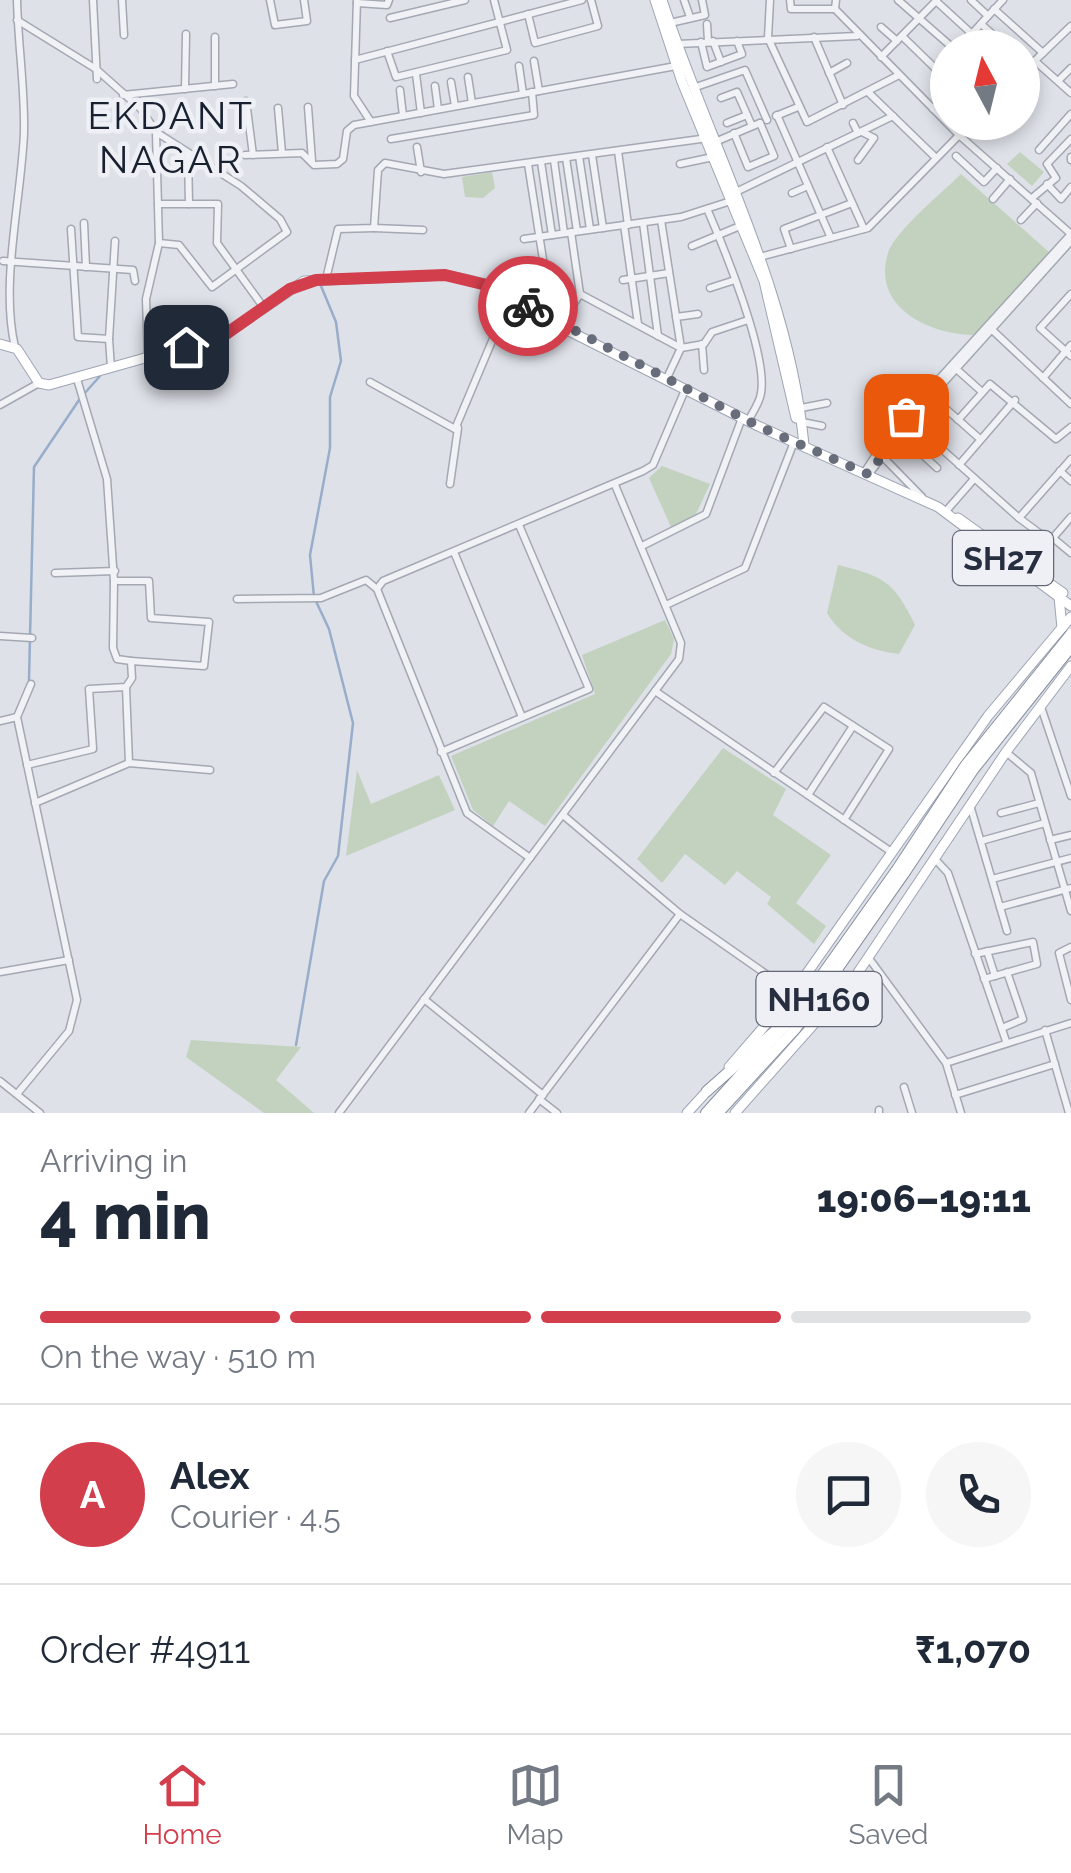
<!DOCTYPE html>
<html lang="en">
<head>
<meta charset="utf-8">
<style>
	:root { --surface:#fff; --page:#f6f6f7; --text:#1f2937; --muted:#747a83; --line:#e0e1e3; --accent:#d23e4c }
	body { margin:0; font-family:Raleway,sans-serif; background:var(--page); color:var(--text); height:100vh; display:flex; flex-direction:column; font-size:38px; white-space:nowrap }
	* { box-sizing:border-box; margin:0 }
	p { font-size:32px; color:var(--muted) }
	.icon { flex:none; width:55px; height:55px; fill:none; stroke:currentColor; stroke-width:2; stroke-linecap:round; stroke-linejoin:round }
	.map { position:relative; height:1113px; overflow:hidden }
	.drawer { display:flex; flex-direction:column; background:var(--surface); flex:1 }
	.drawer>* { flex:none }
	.needle { width:65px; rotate:353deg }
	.controls { position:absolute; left:930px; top:30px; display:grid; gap:20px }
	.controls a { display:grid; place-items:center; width:110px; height:110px; border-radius:50%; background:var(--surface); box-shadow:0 5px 15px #0003; font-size:50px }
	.pin { position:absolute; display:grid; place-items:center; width:85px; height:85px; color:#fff; margin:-42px; border-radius:20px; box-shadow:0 5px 15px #0006 }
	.courier { position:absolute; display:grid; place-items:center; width:100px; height:100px; margin:-50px; border:8px solid #d23e4c; border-radius:50%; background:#fff; color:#222; box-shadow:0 2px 12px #0007 }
	.summary em { font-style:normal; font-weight:800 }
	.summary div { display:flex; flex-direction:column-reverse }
	.summary { display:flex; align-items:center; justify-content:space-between; height:170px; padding:0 40px }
	h1 { font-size:65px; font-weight:800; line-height:75px }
	.bar { display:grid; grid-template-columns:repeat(4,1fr); gap:15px 10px; align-content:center; height:120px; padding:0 40px }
	.bar i { height:12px; border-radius:8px; background:var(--line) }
	.bar .on { background:var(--accent) }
	.bar p { grid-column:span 4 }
	.line { display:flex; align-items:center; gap:25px; padding:0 40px; border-top:2px solid var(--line) }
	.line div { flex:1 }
	.round { display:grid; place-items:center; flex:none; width:105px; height:105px; border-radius:52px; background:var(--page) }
	.tab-bar { display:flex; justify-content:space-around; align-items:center; height:140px; border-top:2px solid var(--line); background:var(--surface); font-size:28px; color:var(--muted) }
	.tab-bar a { display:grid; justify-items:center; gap:5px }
	.tab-bar .on { color:var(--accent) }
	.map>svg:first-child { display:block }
	.green { fill:#c3d2bf }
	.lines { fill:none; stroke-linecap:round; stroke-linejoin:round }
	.stream { stroke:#98adca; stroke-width:2.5 }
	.minor-casing { stroke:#a3a8b2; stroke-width:9 }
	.major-casing { stroke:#9da5b4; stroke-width:11 }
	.highway-casing { stroke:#858e9f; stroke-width:12 }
	.minor { stroke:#f1f2f6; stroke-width:6 }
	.major { stroke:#fff; stroke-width:9 }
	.highway { stroke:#fff; stroke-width:10 }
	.highway-bridge-casing { stroke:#858e9f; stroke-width:12; stroke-linecap:butt }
	.highway-bridge { stroke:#fff; stroke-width:10 }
	.done { stroke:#676d7a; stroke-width:10; stroke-dasharray:0 18 }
	.route { stroke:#d23e4c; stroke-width:12 }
	.labels { text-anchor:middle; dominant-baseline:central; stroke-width:9; stroke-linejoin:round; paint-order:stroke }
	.shield { fill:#eef0f6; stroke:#636876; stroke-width:2.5 }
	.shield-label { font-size:32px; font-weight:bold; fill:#272e3f }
	.neighbourhood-label { font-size:38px; letter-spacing:2.5px; fill:#192030; stroke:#eef0f6 }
</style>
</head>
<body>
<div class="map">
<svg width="1071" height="1113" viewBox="0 0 1071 1113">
	<rect width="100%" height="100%" fill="#dee1e8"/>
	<!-- green -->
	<g class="green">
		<polygon points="1020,152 1044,172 1032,186 1007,164"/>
		<polygon points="492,172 495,188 483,198 465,197 462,177"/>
		<path d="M961 174 1050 253 975 335C932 335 871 309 888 253 895 231 943 192 961 174Z"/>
		<polygon points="662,466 710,484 695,516 671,527 649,478"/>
		<path d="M838 565C884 576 894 582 915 625L899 654C871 651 842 639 827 613Z"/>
		<polygon points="665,620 674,639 671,654 545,826 509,801 493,826 473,810 451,756 595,694 582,655"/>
		<polygon points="723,748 786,789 773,815 831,855 796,903 826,926 814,944 767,904 771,897 737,871 725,885 685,854 662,883 637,859"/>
		<polygon points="357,770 371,804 439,775 455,810 346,856"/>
		<polygon points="191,1040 301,1047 276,1080 314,1113 264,1113 186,1057"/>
	</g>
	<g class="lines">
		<!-- stream -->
		<g class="stream">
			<polyline points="84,394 100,376"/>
			<polyline points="29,680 34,467 79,400"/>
			<polyline points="296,1045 324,881 338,856 353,723 329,629 314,597 310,555 330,448 330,397 341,361 336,322 321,286"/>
		</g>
		<defs>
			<g id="minor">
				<polyline points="93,0 97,79"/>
				<polyline points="122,0 124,35"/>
				<polyline points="270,0 275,25 307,21 304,0"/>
				<polyline points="357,0 354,96 371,122"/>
				<polyline points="684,0 690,17"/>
				<polyline points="770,0 768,38 807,122 899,75"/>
				<polyline points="790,0 791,9 835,9"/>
				<polyline points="836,0 835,9 959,135 1071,234"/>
				<polyline points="898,0 953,48"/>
				<polyline points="936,1 972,34"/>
				<polyline points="357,3 387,5 389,0"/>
				<polyline points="994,9 1043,53"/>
				<polyline points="528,14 535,43 598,26 591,0"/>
				<polyline points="988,16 1003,0"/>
				<polyline points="390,18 465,0"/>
				<polyline points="17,20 96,69 141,109 156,132 241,186 280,219 287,232 212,287 179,245 159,243"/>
				<polyline points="670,23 705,15 702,0"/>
				<polyline points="707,24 708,41"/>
				<polyline points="981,24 1008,48"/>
				<polyline points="881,27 897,41"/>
				<polyline points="974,32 989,48"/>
				<polyline points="902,36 941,74 948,67"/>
				<polyline points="814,37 843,105"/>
				<polyline points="713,41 721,62"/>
				<polyline points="701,42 707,67 742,54 737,41"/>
				<polyline points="677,44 857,36"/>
				<polyline points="959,48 988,16 971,0"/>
				<polyline points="387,51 396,77 507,50 494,0"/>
				<polyline points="881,57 937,0"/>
				<polyline points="355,60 582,0"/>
				<polyline points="534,61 539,91"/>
				<polyline points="1035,61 1071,93"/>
				<polyline points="519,66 523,94"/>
				<polyline points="829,73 847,63"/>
				<polyline points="1022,73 1071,26"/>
				<polyline points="416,74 421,113"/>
				<polyline points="468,77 472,103"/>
				<polyline points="1058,81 1071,68"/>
				<polyline points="451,82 455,106"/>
				<polyline points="215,86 215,37"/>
				<polyline points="435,86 438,109"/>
				<polyline points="693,88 745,70 767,120"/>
				<polyline points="185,89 186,34"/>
				<polyline points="400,90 403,116"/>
				<polyline points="868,92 936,158"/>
				<polyline points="123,95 233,84"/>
				<polyline points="721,98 737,92 752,126"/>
				<polyline points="246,101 253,155"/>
				<polyline points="308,107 312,161"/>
				<polyline points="278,108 282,153"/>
				<polyline points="933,109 948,95"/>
				<polyline points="777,115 831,238"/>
				<polyline points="776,116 798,107"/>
				<polyline points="727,123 747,115"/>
				<polyline points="853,123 858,133"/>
				<polyline points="734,133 748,167 774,156 760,123"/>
				<polyline points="391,139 534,115 532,92"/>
				<polyline points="715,142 760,123"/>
				<polyline points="417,147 421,172"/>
				<polyline points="827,147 864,229"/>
				<polyline points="1039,150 1071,114"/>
				<polyline points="618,151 628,225"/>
				<polyline points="245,155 302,153 314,165 337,164 343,159 347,131 354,125 676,66"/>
				<polyline points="592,155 603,228"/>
				<polyline points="188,156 189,204"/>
				<polyline points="579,156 590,229"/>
				<polyline points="956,156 984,182 997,168"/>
				<polyline points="1071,157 1071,160"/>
				<polyline points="566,158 577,231"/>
				<polyline points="554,160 564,233"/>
				<polyline points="858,160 874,138 862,132"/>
				<polyline points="541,162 552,235"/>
				<polyline points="528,164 547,285"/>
				<polyline points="680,164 713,157"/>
				<polyline points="1047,184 1061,199 1071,187"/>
				<polyline points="736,192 893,116"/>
				<polyline points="792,193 808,186"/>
				<polyline points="1032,198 1056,178 1047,164 1071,139"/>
				<polyline points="993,199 1010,179"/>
				<polyline points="158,204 218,204 217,243 264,308"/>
				<path d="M708 211C724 248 768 355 761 393 760 402 753 412 748 421"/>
				<polyline points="1021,220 1037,203"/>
				<polyline points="84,223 86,267"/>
				<polyline points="643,223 658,336"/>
				<polyline points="624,225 638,324"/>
				<polyline points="374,228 423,230"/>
				<polyline points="71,229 78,337 109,339 115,241"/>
				<polyline points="571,232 580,294"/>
				<polyline points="524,239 681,217 734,200"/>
				<polyline points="692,246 740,226"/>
				<polyline points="791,249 784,229 852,203"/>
				<polyline points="756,258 868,228 972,122"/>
				<polyline points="3,261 133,270 135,281"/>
				<polyline points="326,279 338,229 374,228 378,170 385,163 444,174 708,138"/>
				<polyline points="623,280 669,273"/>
				<polyline points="710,288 735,280"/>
				<polyline points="1071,294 1040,328 1071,356"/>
				<polyline points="676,317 698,314"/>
				<polyline points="560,325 580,294 681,348 661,220"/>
				<polyline points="989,327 1071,404"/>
				<polyline points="109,339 111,368"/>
				<polyline points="702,344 704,370"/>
				<path d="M15 347C0 284 21 201 24 133 25 89 18 44 17 0"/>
				<polyline points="148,358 146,299 159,243 156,133"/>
				<polyline points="953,366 981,391"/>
				<polyline points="1043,378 1071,345"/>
				<polyline points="666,380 681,348 704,344 712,332 748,320"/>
				<polyline points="370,382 455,429 511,296"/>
				<polyline points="928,393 980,439"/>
				<polyline points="0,405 39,383"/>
				<polyline points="801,408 827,403"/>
				<polyline points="907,418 1019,518 1071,459"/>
				<polyline points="958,420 990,384 1056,439 1071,427"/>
				<polyline points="802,422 822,426"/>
				<polyline points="899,433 937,468"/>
				<polyline points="881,455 922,497"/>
				<polyline points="959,465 1015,400"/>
				<polyline points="1060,471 1071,481"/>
				<polyline points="864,473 890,433 1071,234"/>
				<polyline points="869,474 910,420 1071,241"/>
				<polyline points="450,484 458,428"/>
				<polyline points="947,510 974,479"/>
				<polyline points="1019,518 1050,541"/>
				<polyline points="1053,538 1071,553"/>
				<polyline points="642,546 706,514 742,418"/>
				<polyline points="454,552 522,717"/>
				<polyline points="1027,568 1071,517"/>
				<polyline points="55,573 115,571"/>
				<polyline points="114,581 113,648 117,659 131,661"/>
				<polyline points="237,599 321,598 366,580 377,589"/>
				<polyline points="666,605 745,568 794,442"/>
				<polyline points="0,636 32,638"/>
				<polyline points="126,687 129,763"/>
				<polyline points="655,691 890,851"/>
				<polyline points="1041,707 1071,796"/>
				<polyline points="17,717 31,684"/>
				<polyline points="0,721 17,717 77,1000 69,1031 17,1094"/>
				<polyline points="441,752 589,689 519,525"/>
				<polyline points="1006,752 1031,773 1071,911"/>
				<polyline points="27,765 93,749 89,689 126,687 132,678 131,661 204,666 209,622 151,618 149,581 114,581 107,479 77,379"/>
				<polyline points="774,773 824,707 889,749 844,820"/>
				<polyline points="808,795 853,726"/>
				<polyline points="35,803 129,763 210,770"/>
				<polyline points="970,805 1007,931"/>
				<polyline points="1001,813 1039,803"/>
				<polyline points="563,815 680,914 793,993"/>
				<polyline points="1050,840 1071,835"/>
				<polyline points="981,841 1045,823"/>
				<polyline points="530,858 467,813 377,589 383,581 643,471 653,465 685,390"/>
				<polyline points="934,858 948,873 1006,1041"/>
				<polyline points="992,879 1071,858"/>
				<polyline points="1000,907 1071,888"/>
				<polyline points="1071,947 1059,953 1071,1000"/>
				<polyline points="987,951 995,976"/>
				<polyline points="975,954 1033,942 1037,964 984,979"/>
				<polyline points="868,957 946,1063 961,1113"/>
				<polyline points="0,972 69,960"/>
				<polyline points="424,999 543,1095"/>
				<polyline points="1002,1028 1023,1019 1007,972"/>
				<polyline points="1045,1030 1069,1113"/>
				<polyline points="946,1063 1071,1023"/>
				<polyline points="0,1081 40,1113"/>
				<polyline points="904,1087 912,1113"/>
				<polyline points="955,1095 1055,1064"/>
				<polyline points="539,1099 557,1113"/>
				<polyline points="879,1110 879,1113"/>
				<polyline points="339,1113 679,659 681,643 615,485"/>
				<polyline points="529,1113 680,914"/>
			</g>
			<g id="major">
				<polyline points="655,0 682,82 764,281 796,418"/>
				<path d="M662 0C711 149 789 287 804 445"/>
				<polyline points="0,344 17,349 39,383 49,385 223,336 304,281 445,275 473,281 499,288 569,331 758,426 938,507 1071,606"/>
				<polyline points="958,518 1063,593"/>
				<polyline points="1059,597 1062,628"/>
				<polyline points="828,1008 839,973"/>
				<polyline points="729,1067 793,993 988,716 1071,617"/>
				<polyline points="687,1113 709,1089"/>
				<polyline points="735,1113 853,980 1006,752 1071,666"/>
			</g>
			<g id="highway">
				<polyline points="707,1091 784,1023"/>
				<polyline points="706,1113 790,1020 896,871"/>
				<polyline points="718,1113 796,1028 905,872"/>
			</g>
		</defs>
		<!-- minor casing -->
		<use href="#minor" class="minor-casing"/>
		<!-- major casing -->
		<use href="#major" class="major-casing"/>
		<!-- highway casing -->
		<use href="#highway" class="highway-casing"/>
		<!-- minor -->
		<use href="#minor" class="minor"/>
		<!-- major -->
		<use href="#major" class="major"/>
		<!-- highway -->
		<use href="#highway" class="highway"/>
		<defs>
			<g id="highway-bridge">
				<polyline points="896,871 965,766 1071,634"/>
				<polyline points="905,872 973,770 1071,647"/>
			</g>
		</defs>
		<!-- highway-bridge casing -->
		<use href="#highway-bridge" class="highway-bridge-casing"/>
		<!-- highway-bridge -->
		<use href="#highway-bridge" class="highway-bridge"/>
	</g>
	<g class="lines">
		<!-- done -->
		<polyline class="done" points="528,306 758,426 868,474 910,420 906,416"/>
		<!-- route -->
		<polyline class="route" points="186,347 223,336 290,289 316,280 445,275 499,288 528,306"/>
	</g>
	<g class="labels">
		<!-- shield labels -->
		<g class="shield">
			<rect x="953" y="531" width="100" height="54" rx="8"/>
			<rect x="756.5" y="972" width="125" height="54" rx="8"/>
		</g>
		<g class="shield-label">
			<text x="1003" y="558">SH27</text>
			<text x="819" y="999">NH160</text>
		</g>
		<!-- neighbourhood labels -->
		<g class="neighbourhood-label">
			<text x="171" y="115">EKDANT<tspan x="171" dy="44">NAGAR</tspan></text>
		</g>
	</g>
</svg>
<div class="controls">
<a><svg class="needle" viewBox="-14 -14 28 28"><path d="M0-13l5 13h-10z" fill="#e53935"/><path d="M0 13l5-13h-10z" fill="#747a83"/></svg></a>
</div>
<div class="pin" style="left:906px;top:416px;background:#ea580c"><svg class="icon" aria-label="bag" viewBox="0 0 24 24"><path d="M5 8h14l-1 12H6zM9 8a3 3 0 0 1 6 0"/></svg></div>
<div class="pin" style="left:186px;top:347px;background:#1f2937"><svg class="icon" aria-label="home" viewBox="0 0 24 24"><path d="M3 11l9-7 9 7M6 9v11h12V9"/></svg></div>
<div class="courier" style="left:528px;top:306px"><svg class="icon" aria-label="bike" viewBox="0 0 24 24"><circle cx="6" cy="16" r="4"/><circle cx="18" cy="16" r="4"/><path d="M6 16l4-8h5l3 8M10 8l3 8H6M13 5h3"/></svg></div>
</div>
<section class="drawer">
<div class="summary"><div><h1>4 min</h1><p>Arriving in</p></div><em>19:06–19:11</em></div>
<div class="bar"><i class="on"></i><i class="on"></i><i class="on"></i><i></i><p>On the way · 510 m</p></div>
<div class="line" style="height:180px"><b class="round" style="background:var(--accent);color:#fff">A</b><div><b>Alex</b><p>Courier · 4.5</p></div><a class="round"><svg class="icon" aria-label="chat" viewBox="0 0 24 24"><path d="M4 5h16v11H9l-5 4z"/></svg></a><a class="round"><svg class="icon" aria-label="phone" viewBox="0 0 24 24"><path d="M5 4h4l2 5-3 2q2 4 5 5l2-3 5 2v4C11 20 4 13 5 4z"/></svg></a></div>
<div class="line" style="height:130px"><div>Order #4911</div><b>₹1,070</b></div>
</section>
<nav class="tab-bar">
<a class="on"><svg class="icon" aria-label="home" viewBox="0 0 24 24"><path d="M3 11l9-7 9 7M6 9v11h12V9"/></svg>Home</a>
<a><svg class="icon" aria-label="map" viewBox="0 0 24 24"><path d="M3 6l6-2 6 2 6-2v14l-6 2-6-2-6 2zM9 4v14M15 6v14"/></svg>Map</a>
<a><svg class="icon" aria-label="saved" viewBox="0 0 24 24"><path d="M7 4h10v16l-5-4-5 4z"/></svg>Saved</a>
</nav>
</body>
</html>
